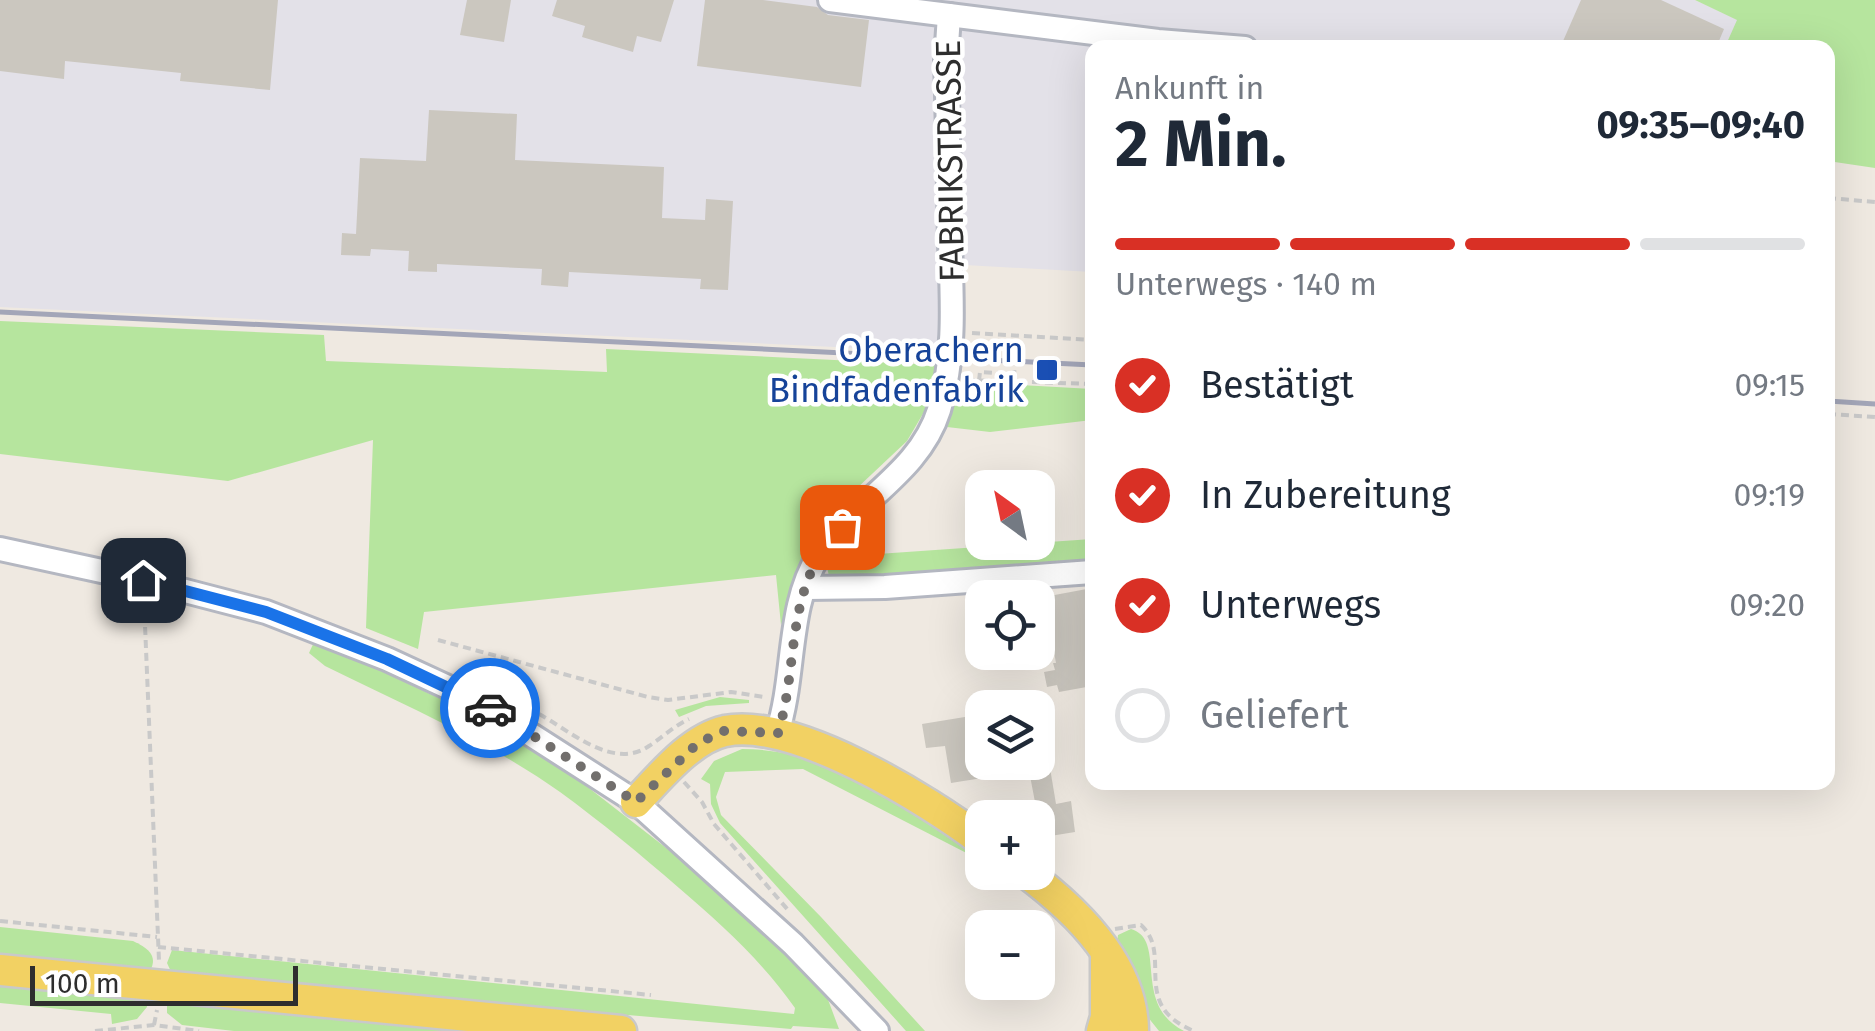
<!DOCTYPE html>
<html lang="de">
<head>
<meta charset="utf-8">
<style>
	:root { --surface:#fff; --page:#f6f6f7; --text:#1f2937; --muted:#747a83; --line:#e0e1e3; --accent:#d93025 }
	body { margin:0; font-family:"Fira Sans",sans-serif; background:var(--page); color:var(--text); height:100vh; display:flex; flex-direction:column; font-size:38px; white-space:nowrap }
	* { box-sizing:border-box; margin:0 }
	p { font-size:32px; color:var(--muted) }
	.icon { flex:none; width:55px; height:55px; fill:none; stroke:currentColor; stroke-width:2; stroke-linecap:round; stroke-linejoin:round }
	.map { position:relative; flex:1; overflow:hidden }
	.panel { position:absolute; left:1085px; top:40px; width:750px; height:750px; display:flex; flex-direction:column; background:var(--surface); border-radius:20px; box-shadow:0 10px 40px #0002 }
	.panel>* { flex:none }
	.needle { width:65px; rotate:327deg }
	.buttons { position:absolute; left:965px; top:470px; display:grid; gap:20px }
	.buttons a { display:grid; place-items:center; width:90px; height:90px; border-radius:20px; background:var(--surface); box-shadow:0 10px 40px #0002; font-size:50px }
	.scale { position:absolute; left:30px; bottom:25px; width:268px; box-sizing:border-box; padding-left:10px; border:5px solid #2e2e2e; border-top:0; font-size:28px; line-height:35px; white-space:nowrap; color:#2e2e2e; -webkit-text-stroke:8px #fff; paint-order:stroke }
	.pin { position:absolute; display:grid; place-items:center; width:85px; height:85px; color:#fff; margin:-42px; border-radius:20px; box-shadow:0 5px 15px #0006 }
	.courier { position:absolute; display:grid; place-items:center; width:100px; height:100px; margin:-50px; border:8px solid #1a73e8; border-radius:50%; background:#fff; color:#222; box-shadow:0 2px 12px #0007 }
	.headline em { font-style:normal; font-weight:700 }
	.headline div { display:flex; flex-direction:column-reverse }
	.headline { display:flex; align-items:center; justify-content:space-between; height:170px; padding:0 30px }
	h1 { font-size:65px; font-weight:700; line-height:75px }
	.bar { display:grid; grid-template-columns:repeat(4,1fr); gap:15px 10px; align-content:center; height:120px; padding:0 30px }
	.bar i { height:12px; border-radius:8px; background:var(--line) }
	.bar .current { background:var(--accent) }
	.bar p { grid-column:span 4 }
	ol { padding:0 30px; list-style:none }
	li { display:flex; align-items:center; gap:30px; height:110px }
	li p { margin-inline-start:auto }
	li .icon { padding:10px; border-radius:50%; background:var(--accent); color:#fff; stroke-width:4 }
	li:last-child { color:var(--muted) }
	li i { width:55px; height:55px; border:5px solid var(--line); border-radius:50% }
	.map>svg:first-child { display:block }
	.industrial { fill:#e3e1e8 }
	.green { fill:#b6e59e }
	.building { fill:#cbc7bf }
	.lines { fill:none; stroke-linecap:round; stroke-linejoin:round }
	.minor-casing { stroke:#b4b7c1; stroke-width:28 }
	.major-casing { stroke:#c9c9c9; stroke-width:35 }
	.path { stroke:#c9c9c9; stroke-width:4; stroke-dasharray:8 5; stroke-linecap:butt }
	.minor { stroke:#fff; stroke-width:22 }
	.major { stroke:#f2d163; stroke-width:30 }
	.rail { stroke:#a3a6b8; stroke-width:5 }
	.done { stroke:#726f6d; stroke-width:10; stroke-dasharray:0 18 }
	.route { stroke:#1a73e8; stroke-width:12 }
	.transit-dot { fill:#1a4fb4; stroke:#fff; stroke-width:4 }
	.labels { text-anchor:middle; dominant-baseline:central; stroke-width:9; stroke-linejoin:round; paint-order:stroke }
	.street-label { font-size:35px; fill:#2e2e2e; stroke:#fff }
	.transit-label { font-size:35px; fill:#164399; stroke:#fff; text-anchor:end }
</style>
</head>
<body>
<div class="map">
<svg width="1875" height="1031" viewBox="0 0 1875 1031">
	<rect width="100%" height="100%" fill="#efe9e1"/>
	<!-- industrial -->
	<polygon class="industrial" points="0,0 1695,0 1738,20 1725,48 1092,48 1092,272 965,265 960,353 0,307"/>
	<!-- green -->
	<g class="green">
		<polygon points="1695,0 1875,0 1875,168 1828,161 1828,48 1725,47 1737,20"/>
		<polygon points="0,321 324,335 326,361 607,372 606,349 938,365 924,412 907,441 820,523 805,552 781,625 776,575 424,612 418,649 366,628 373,440 228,481 0,454"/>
		<polygon points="1003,384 1092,389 1092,420 990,432 947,427 959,388"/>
		<polygon points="851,533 849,556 1092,539 1092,566 839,580 829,576 826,563"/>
		<path d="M315 640 490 722 576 778 674 854 776 941 827 997 839 1029 793 1026 791 1029 173 976 167 963 172 950 794 1014 795 1008C762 961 722 925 679 888 640 854 601 822 560 792 488 741 404 705 325 666L309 653Z"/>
		<polygon points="720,697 749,700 749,703 706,706 679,717 675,710"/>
		<path d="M742 749C832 749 909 806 982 852V861L803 769 725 772 716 797 721 815 821 917 925 1031H906L720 823 711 804 710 784 701 779 714 761Z"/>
		<path d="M0 927 133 941C146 947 159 955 150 971L0 957Z"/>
		<path d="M1131 929C1168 940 1131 1004 1184 1031H1159L1147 1016 1117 944 1118 935Z"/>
		<polygon points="0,980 136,994 146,1000 147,1007 137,1019 112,1024 111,1014 0,1003"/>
		<polygon points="167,1001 487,1031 234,1031 182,1025 167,1013"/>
	</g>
	<!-- building -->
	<g class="building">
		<polygon points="0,0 278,0 270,90 180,81 181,73 65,61 64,79 0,71"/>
		<polygon points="467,0 511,0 504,42 460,35"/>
		<polygon points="557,0 674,0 661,42 637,36 633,52 582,37 585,26 552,16"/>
		<polygon points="705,0 763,0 817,7 828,15 869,20 861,87 697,66"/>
		<polygon points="1581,0 1661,0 1724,29 1716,48 1560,48"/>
		<polygon points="429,110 517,114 515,160 664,167 662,218 705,220 706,199 733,201 728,290 700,289 701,279 569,272 568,287 541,285 542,269 437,264 437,272 408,271 409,251 371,249 370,256 341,255 342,233 356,234 360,158 426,161"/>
		<polygon points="1092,588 1092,629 1089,630 1092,686 1059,692 1057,685 1047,687 1044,672 1055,670 1053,663 1056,663 1044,597"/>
		<polygon points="977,715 982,762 999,762 1001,775 951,783 945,746 926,748 922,724"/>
		<polygon points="1049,762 1056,804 1071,801 1075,832 1038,838 1038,818 1028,765"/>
	</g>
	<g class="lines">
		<defs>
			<g id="minor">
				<polyline points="949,15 1158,41 1245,48"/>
				<polyline points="0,549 143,580 266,612 387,659 480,702 636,802 793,944 877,1031"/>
				<polyline points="806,588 885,587 1092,572"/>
				<path d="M777 733C796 676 786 607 819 555 854 501 919 474 939 410 956 354 952 301 950 243 949 182 948 121 946 60L949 15 830 0"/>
			</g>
			<g id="major">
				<path d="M636 802C660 777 690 739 725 731 794 717 928 800 982 841"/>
				<path d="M1025 872C1075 909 1133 965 1133 1031"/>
				<polyline points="0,970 621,1031"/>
				<polyline points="1102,1031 1106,1017 1106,958"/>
			</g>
		</defs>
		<!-- minor casing -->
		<use href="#minor" class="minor-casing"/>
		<!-- major casing -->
		<use href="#major" class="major-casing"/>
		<!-- path -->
		<g class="path">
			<polyline points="1828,198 1875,202"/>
			<polyline points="972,333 1092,340"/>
			<polyline points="967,380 1092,384"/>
			<polyline points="979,381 980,372 1014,374 1015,365"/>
			<polyline points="1828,414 1875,417"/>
			<polyline points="144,601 159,961"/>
			<polyline points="438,640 648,697 668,700 731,692 764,697"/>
			<path d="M539 714C569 730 613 771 649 746 663 737 674 726 689 719"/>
			<polyline points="684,782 702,802 714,824 788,910"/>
			<polyline points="0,921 157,937"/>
			<path d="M1115 929 1141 925C1174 955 1129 1005 1194 1031"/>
			<polyline points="158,947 651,995"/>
			<polyline points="154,1025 157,1010"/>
			<polyline points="95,1031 154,1025 199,1031"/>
		</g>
		<!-- minor -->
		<use href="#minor" class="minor"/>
		<!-- major -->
		<use href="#major" class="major"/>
		<!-- rail -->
		<g class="rail">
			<polyline points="0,312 1092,365"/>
			<polyline points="1828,401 1875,404"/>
		</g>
	</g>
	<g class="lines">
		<!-- done -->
		<path class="done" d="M490 708 636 802 697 744 723 731 778 733C796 676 788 611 818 558 824 547 835 537 842 527"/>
		<!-- route -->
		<polyline class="route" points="143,580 266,612 387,659 490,708"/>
	</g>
	<!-- markers -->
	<rect class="transit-dot" x="1035" y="358" width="24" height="24" rx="5"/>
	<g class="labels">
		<!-- street labels -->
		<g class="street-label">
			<text transform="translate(950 161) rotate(-91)">FABRIKSTRASSE</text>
		</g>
		<!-- transit labels -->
		<g class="transit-label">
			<text x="1024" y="350">Oberachern<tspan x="1024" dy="40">Bindfadenfabrik</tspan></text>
		</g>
	</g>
</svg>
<div class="buttons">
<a><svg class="needle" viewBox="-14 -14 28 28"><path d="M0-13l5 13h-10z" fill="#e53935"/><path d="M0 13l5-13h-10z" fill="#747a83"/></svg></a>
<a><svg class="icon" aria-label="locate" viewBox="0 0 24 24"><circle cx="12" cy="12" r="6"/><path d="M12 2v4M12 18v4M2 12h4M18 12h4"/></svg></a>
<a><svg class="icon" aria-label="layers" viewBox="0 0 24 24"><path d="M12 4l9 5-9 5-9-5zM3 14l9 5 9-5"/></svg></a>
<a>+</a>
<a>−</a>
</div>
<div class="scale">100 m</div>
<div class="pin" style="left:842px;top:527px;background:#ea580c"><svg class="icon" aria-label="bag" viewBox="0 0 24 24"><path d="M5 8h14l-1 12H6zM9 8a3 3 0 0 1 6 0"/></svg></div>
<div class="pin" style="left:143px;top:580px;background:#1f2937"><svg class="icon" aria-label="home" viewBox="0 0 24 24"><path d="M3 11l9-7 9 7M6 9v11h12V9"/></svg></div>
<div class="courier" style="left:490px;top:708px"><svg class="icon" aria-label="car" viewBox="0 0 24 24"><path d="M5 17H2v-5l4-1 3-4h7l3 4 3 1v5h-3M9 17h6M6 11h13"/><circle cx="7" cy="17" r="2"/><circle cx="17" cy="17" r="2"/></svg></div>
<section class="panel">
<div class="headline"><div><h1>2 Min.</h1><p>Ankunft in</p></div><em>09:35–09:40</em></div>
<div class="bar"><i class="current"></i><i class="current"></i><i class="current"></i><i></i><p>Unterwegs · 140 m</p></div>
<ol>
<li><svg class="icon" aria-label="check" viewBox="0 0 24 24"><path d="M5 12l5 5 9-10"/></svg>Bestätigt<p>09:15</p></li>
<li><svg class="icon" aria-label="check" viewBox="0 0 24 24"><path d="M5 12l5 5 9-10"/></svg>In Zubereitung<p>09:19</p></li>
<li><svg class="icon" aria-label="check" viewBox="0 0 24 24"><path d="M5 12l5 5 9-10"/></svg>Unterwegs<p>09:20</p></li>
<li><i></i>Geliefert</li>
</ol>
</section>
</div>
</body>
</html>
